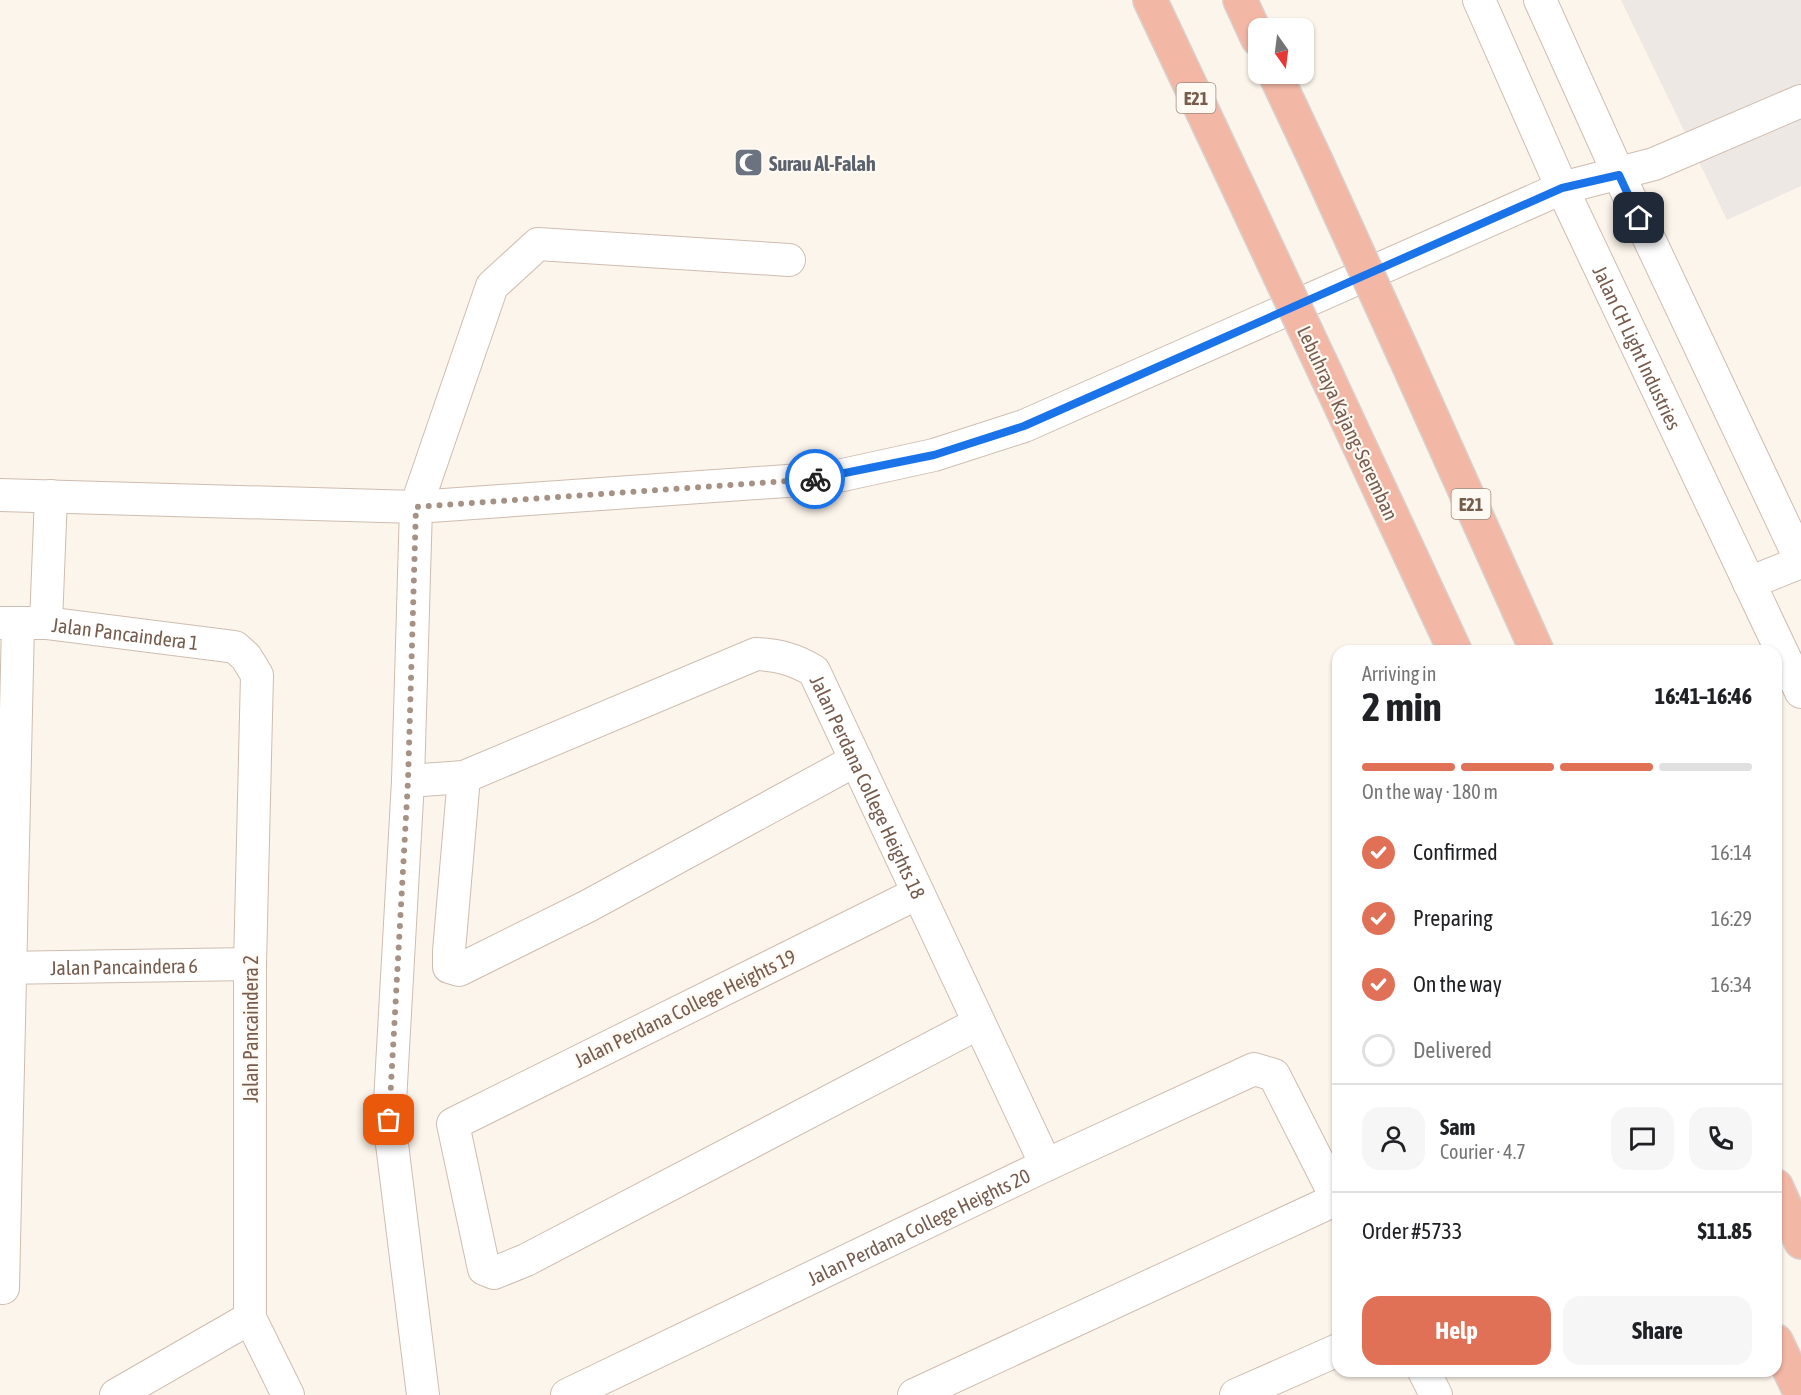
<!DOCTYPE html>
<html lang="en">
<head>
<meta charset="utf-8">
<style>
	:root { --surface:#fff; --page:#f6f6f6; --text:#202124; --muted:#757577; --line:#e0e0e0; --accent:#e07157 }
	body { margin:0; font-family:"Asap Condensed",sans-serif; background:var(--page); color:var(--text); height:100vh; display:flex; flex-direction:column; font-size:22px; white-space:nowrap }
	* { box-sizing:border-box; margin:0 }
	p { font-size:20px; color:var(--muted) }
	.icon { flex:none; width:33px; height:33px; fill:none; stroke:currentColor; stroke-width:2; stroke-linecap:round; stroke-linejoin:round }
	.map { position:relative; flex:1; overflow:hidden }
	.panel { position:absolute; left:1332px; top:645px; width:450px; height:732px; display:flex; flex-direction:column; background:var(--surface); border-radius:18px; box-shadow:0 2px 4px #0004 }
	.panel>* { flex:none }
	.needle { width:39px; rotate:166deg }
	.buttons { position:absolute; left:1248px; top:18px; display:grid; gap:12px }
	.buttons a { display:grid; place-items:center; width:66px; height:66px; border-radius:12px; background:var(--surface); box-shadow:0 2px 4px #0004; font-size:30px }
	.pin { position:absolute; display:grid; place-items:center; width:51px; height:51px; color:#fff; margin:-26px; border-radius:12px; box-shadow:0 3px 9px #0006 }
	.courier { position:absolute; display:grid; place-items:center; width:60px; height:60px; margin:-30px; border:4px solid #1a73e8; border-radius:50%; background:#fff; color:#222; box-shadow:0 2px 8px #0007 }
	.overview em { font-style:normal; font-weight:700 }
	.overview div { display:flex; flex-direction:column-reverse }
	.overview { display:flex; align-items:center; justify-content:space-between; height:102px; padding:0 30px }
	h1 { font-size:39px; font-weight:700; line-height:45px }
	.bar { display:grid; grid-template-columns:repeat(4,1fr); gap:9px 6px; align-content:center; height:72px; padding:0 30px }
	.bar i { height:8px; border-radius:4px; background:var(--line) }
	.bar .current { background:var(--accent) }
	.bar p { grid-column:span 4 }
	.line { display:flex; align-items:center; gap:15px; padding:0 30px; border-top:2px solid var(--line) }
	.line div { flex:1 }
	.round { display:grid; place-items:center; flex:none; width:63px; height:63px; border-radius:18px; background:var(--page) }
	ol { padding:0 30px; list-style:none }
	li { display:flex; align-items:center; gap:18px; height:66px }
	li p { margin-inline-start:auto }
	li .icon { padding:6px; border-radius:50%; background:var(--accent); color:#fff; stroke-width:4 }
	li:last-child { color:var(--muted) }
	li i { width:33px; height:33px; border:3px solid var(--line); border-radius:50% }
	.button { display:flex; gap:12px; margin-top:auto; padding:12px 30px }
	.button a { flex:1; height:69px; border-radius:18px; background:var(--accent); color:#fff; font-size:24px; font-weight:700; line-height:69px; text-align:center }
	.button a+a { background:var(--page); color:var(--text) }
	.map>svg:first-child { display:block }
	.industrial { fill:#eee8e4 }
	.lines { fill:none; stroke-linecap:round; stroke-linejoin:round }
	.minor-casing { stroke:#cebdb0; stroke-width:34 }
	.highway-casing { stroke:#d9d1cd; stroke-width:36 }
	.minor { stroke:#fff; stroke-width:32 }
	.highway { stroke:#f3b7a6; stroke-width:33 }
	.highway-bridge-casing { stroke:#d9d1cd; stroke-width:36; stroke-linecap:butt }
	.highway-bridge { stroke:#f3b7a6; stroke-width:33 }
	.done { stroke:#a69285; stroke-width:6; stroke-dasharray:0 10.8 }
	.route { stroke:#1a73e8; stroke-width:8 }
	.labels { text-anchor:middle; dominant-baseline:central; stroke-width:4.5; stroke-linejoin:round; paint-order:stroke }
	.shield { fill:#fef9f2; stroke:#a08b7f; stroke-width:1.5 }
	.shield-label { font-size:18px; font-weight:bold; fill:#775c4e }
	.worship-label { font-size:20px; font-weight:bold; fill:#5b616d; stroke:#fef9f2; text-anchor:start }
	.street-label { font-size:20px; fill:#775c4e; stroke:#fef9f2 }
</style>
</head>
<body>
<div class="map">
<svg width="1801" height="1395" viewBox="0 0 1801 1395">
	<rect width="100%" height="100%" fill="#fcf5eb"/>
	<!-- industrial -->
	<polygon class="industrial" points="1621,0 1801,0 1801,186 1727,220"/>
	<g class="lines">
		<defs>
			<g id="minor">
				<path id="s1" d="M1479 0 1562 188 1801 692"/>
				<polyline points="1540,0 1619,175 1801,561"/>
				<polyline points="0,495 416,507 829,478 934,455 1024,426 1562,188 1654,164 1801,101"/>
				<polyline points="1749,583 1801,562"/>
				<path id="s2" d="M0 623H46L235 647 246 657 257 675 250 964V1318L288 1395"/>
				<polyline points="46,623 51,496"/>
				<polyline points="464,777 449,951 449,967 459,970 588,906 856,760"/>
				<path id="s3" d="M408 781 464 777 756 654C778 655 794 659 814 671L1046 1165"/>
				<polyline points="918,893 453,1124 484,1269 494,1273 526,1260 979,1023"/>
				<path id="s4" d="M0 968 250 964"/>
				<polyline points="3,1288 18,623"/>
				<polyline points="1424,1371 1436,1395"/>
				<polyline points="116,1395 250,1318"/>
				<polyline points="423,1395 389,1120 408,781 416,507 492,286 538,244 789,260"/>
				<path id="s5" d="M567 1395 1046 1165 1254 1069 1274 1075 1338 1201"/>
				<polyline points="914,1395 1337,1199"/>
				<polyline points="1236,1395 1338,1350"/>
			</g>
			<g id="highway">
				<polyline points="1150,0 1242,195"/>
				<polyline points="1240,0 1258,39"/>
				<polyline points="1275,74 1316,161"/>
				<polyline points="1405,357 1537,651"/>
				<polyline points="1332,387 1455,651"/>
				<polyline points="1776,1186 1801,1242"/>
				<polyline points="1776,1341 1801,1394"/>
			</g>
		</defs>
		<!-- minor casing -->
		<use href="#minor" class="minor-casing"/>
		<!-- highway casing -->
		<use href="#highway" class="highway-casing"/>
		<!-- minor -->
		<use href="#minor" class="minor"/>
		<!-- highway -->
		<use href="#highway" class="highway"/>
		<defs>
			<g id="highway-bridge">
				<polyline points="1316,161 1405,357"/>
				<polyline points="1242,195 1332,387"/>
			</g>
		</defs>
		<!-- highway-bridge casing -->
		<use href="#highway-bridge" class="highway-bridge-casing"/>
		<!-- highway-bridge -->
		<use href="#highway-bridge" class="highway-bridge"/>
	</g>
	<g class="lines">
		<!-- done -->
		<polyline class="done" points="389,1120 408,781 416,507 815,479"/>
		<!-- route -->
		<polyline class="route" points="815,479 934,455 1024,426 1562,188 1619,175 1639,218"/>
	</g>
	<!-- icons -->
	<defs>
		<symbol id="mosque-square" viewBox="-11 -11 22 22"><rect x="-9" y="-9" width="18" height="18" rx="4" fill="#6b7280" stroke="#fef9f2"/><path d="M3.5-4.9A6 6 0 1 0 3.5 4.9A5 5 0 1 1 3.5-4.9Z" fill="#fff"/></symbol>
	</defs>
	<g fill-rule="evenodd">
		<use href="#mosque-square" x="732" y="146" width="33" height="33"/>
	</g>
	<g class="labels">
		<!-- shield labels -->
		<g class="shield">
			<rect x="1176.5" y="83" width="39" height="30" rx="4.5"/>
			<rect x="1451.5" y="489" width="39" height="30" rx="4.5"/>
		</g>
		<g class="shield-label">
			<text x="1196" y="98">E21</text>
			<text x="1471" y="504">E21</text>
		</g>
		<!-- worship labels -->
		<g class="worship-label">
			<text x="769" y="163">Surau Al-Falah</text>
		</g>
		<!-- street labels -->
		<g class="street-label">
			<text stroke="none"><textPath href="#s1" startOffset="382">Jalan CH Light Industries</textPath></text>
			<text transform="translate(1348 423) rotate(65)">Lebuhraya Kajang-Seremban</text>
			<text stroke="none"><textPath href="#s2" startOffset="126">Jalan Pancaindera 1</textPath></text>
			<text stroke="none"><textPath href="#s3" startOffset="562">Jalan Perdana College Heights 18</textPath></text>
			<text stroke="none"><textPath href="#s4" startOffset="124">Jalan Pancaindera 6</textPath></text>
			<text transform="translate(685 1008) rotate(-26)">Jalan Perdana College Heights 19</text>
			<text transform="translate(250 1029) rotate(-90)">Jalan Pancaindera 2</text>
			<text stroke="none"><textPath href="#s5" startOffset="390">Jalan Perdana College Heights 20</textPath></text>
		</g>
	</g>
</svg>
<div class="buttons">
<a><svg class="needle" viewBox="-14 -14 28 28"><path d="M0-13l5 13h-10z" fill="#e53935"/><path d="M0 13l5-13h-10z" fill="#757577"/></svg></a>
</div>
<div class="pin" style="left:389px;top:1120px;background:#ea580c"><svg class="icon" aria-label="bag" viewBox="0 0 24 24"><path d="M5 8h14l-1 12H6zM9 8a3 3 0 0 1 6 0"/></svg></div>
<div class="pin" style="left:1639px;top:218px;background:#1f2937"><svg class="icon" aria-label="home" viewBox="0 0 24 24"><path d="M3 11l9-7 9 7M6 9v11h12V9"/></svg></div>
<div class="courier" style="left:815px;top:479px"><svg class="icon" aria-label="bike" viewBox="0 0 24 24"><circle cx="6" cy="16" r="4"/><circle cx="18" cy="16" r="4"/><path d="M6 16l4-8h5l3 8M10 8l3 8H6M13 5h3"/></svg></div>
<section class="panel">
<div class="overview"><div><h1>2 min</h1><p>Arriving in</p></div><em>16:41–16:46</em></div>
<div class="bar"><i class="current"></i><i class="current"></i><i class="current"></i><i></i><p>On the way · 180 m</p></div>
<ol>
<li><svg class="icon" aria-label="check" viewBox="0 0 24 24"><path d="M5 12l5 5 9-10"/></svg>Confirmed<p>16:14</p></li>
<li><svg class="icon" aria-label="check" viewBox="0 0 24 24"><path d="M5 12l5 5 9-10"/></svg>Preparing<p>16:29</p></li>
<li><svg class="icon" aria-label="check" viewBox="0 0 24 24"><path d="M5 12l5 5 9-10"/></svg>On the way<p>16:34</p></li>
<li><i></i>Delivered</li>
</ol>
<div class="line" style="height:108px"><a class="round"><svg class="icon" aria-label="person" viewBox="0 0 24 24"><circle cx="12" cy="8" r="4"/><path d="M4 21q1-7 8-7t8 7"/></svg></a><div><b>Sam</b><p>Courier · 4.7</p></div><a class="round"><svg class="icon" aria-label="chat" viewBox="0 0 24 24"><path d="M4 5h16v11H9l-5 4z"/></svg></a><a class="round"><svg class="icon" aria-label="phone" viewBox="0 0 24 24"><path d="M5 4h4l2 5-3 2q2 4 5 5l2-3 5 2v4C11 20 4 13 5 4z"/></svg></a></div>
<div class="line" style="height:78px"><div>Order #5733</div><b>$11.85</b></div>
<div class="button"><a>Help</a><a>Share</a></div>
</section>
</div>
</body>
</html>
